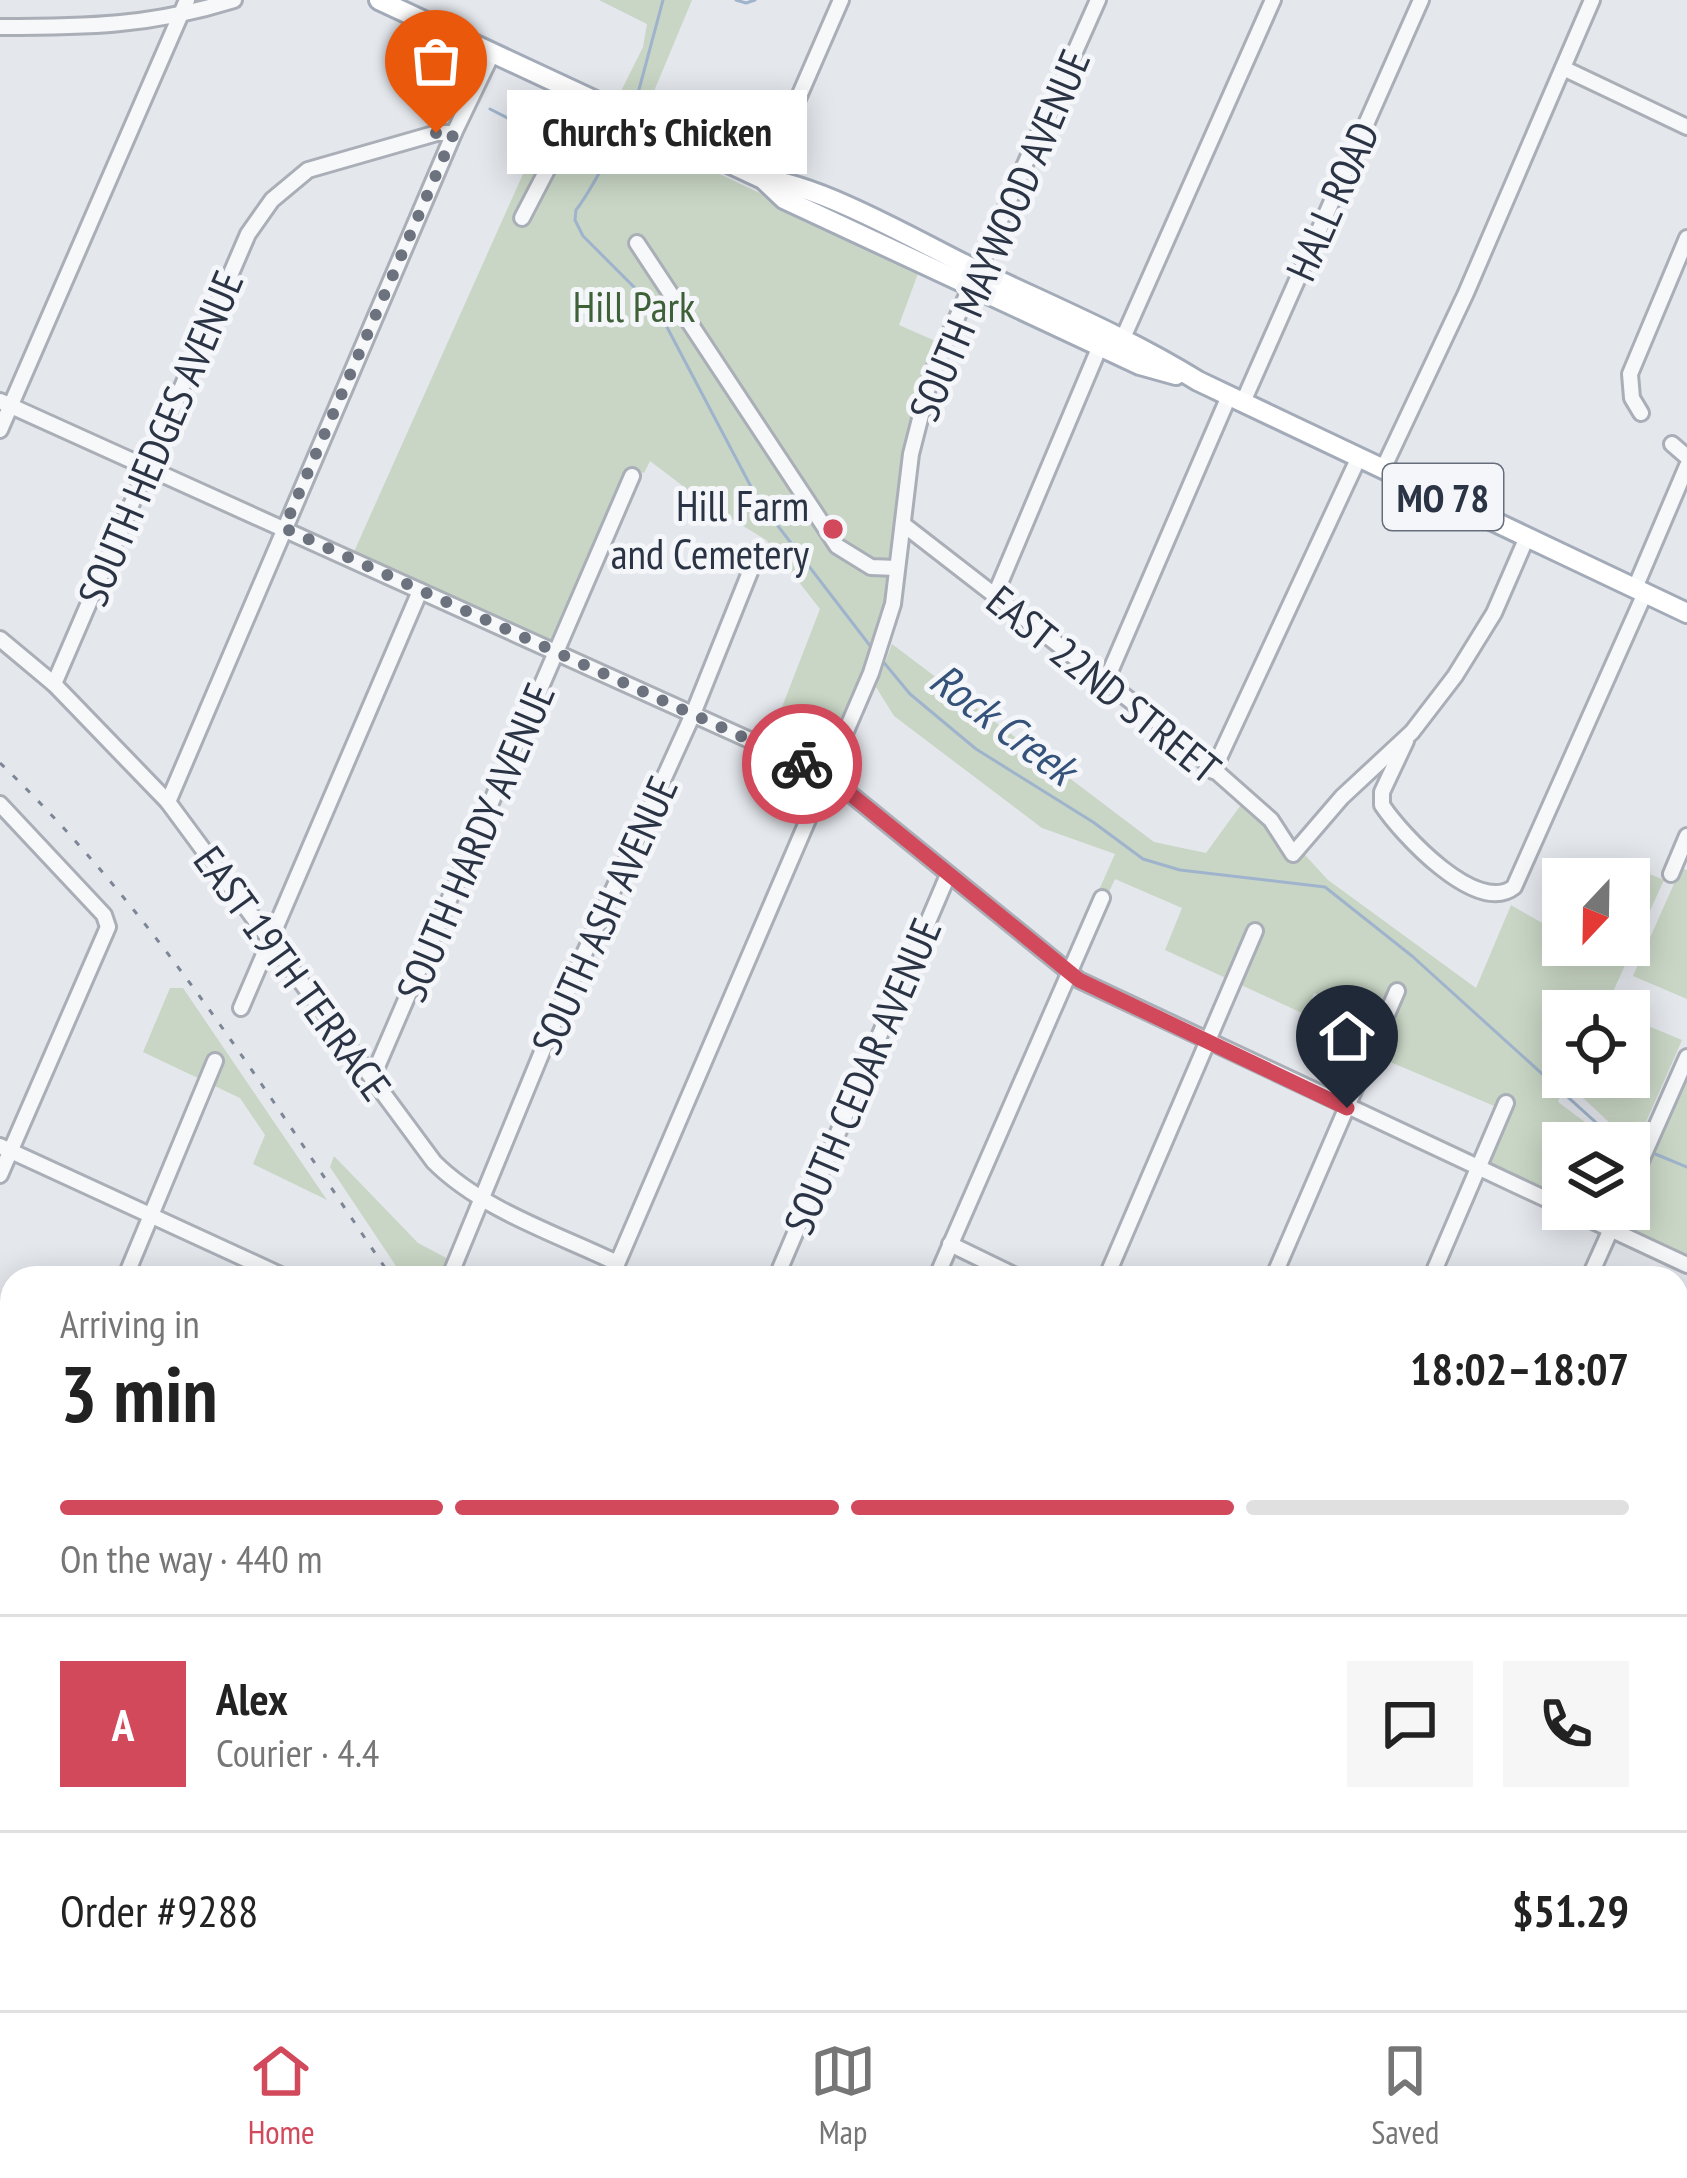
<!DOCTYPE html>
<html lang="en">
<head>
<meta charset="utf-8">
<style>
	:root { --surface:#fff; --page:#f6f6f6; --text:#222; --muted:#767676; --line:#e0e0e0; --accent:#d1495b }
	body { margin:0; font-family:"PT Sans Narrow",sans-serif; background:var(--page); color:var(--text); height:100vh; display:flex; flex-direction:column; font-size:45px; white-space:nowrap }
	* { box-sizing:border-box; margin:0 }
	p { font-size:39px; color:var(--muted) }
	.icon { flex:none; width:66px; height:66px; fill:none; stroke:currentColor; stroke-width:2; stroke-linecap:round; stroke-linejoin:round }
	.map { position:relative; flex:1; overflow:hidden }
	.drawer { position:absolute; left:0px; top:1266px; width:1689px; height:744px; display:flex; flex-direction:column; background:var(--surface); border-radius:36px 36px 0 0; box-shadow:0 6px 30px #0003 }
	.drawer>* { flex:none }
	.needle { width:78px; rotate:202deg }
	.tools { position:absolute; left:1542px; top:858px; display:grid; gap:24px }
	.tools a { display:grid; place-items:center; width:108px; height:108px; border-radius:0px; background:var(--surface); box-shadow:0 6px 30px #0003; font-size:60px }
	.pin { position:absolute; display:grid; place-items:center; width:102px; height:102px; color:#fff; margin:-123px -51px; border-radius:50% 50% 50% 0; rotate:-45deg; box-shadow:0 0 12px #0007 }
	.pin .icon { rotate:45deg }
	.courier { position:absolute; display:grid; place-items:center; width:120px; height:120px; margin:-60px; border:9px solid #d1495b; border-radius:50%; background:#fff; color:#222; box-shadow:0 3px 15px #0007 }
	.bubble { position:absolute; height:84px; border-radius:0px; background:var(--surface); box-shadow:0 6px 30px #0003; font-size:39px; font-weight:800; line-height:84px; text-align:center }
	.head em { font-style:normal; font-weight:800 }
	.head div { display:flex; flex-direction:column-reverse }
	.head { display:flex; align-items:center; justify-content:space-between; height:204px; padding:0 60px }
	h1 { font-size:78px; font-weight:800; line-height:90px }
	.bar { display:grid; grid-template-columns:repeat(4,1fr); gap:18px 12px; align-content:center; height:144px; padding:0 60px }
	.bar i { height:15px; border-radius:9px; background:var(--line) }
	.bar .current { background:var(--accent) }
	.bar p { grid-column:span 4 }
	.line { display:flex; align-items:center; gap:30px; padding:0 60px; border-top:3px solid var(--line) }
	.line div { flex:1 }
	.round { display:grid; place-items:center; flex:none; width:126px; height:126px; border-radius:0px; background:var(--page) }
	.tabs { display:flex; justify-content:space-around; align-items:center; height:168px; border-top:3px solid var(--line); background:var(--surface); font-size:33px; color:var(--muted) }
	.tabs a { display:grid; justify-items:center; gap:6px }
	.tabs .current { color:var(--accent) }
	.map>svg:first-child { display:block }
	.green { fill:#c9d6c5 }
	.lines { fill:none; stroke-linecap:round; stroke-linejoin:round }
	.stream { stroke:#9fb4cc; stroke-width:3 }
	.minor-casing { stroke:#a9aeb7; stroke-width:20 }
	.major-casing { stroke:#a3abb8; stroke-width:24 }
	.minor { stroke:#f7f8fa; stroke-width:14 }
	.major { stroke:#fff; stroke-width:18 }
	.rail { stroke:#7d8696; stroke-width:3; stroke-dasharray:6 12; stroke-linecap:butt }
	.done { stroke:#6c737f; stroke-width:12; stroke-dasharray:0 21.6 }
	.route { stroke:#d1495b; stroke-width:15 }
	.poi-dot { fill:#d1495b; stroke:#f4f6f9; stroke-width:4.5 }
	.labels { text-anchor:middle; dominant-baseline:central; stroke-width:10; stroke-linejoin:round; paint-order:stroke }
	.shield { fill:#f4f6f9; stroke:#676e7b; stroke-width:3 }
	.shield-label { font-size:39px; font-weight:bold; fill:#2b3445 }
	.street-label { font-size:42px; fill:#2b3445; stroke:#f4f6f9 }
	.park-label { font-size:42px; fill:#3f6138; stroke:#f4f6f9 }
	.poi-label { font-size:42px; fill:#2b3445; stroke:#f4f6f9; text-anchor:end }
	.water-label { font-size:45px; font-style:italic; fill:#34527a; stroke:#f4f6f9 }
</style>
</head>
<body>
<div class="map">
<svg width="1687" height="2010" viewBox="0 0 1687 2010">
	<rect width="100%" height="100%" fill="#e4e7ec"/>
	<!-- green -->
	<g class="green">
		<polygon points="599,0 692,0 647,108 619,95 643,47 647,24"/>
		<polygon points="557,98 920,268 899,325 940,343 887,603 865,667 832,744 777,720 820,609 766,540 704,502 650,461 644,473 631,469 550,642 353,554"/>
		<polygon points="892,644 1154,842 1206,853 1243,802 1266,824 1290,860 1305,855 1328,880 1476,988 1511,905 1563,935 1563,945 1583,945 1595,951 1598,945 1629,945 1627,879 1632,867 1664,880 1606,1007 1612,1011 1563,1011 1563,1077 1629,1077 1629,1018 1682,1040 1639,1138 1611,1124 1565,1081 1558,1102 1613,1143 1563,1143 1563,1201 1490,1168 1487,1161 1511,1099 1503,1096 1499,1108 1376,1056 1405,987 1394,983 1378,1022 1314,993 1306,1015 1239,984 1262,929 1251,925 1228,979 1165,950 1182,908 1115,879 1108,894 1099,890 1115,854 1042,828 894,716 876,687"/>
		<polygon points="1681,868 1687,870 1687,999 1633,976"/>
		<polygon points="170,988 183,988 327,1200 253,1164 265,1135 240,1098 143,1052"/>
		<polygon points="1687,1071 1687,1260 1624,1231 1620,1223"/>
		<polygon points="334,1156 418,1243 452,1261 445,1278 404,1278 330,1167"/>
	</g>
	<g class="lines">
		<!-- stream -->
		<g class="stream">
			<polyline points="736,0 746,3 755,0"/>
			<polyline points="637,97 663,0"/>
			<polyline points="490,109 535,132 554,137"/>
			<path d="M619 135C608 157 591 191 576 210L575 220 583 236 659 312 758 500 871 647"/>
			<polyline points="568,143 590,156 598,167"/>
			<polyline points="881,659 910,694 976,749 1093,822 1143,859 1180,870 1325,887 1412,956 1612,1137 1626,1143"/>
			<polyline points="1653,1153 1687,1167"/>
		</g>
		<defs>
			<g id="minor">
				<path d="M0 27C86 27 151 26 234 0"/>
				<polyline points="1563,68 1687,127"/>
				<polyline points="763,179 841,0"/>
				<polyline points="522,218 560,145 580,94"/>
				<polyline points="637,243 837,546 871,567 897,568"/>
				<polyline points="1123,338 1273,0"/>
				<polyline points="0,401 827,775 1079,980 1563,1207"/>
				<polyline points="1243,402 1421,0"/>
				<polyline points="1641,413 1632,398 1630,374 1687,238"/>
				<polyline points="0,430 187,0"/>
				<polyline points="1672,444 1687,457"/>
				<polyline points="1383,469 1466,293 1592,0"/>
				<polyline points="904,525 1176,736 1271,820 1293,854 1342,797 1412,732 1455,676 1494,613 1527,537"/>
				<polyline points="1635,588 1687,466"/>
				<polyline points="995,595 1100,346"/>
				<path d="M0 639 54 684 168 802 434 1162C482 1210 557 1234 617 1263"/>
				<polyline points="1106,681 1229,396"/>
				<polyline points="54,684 248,234 272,200 308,170 437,133 454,133"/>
				<path d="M1406 741 1382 792V805C1401 834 1477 916 1514 887L1645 593"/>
				<polyline points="1213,771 1359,457"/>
				<polyline points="168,802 454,133 492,54"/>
				<polyline points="0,804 104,915 108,927 0,1175"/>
				<polyline points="1671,874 1687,836"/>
				<polyline points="241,1008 420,591"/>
				<polyline points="373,1076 632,476"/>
				<polyline points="0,1146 287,1278"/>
				<polyline points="1629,1188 1687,1057"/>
				<polyline points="1567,1209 1687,1265"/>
				<polyline points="950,1244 1020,1278"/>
				<polyline points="125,1278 215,1061"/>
				<polyline points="449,1278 565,996 693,714 758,552"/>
				<polyline points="611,1278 871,673 893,604 911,454 931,376 1098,0"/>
				<polyline points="776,1278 948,875"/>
				<polyline points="936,1278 1102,898"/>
				<polyline points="1106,1278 1255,931"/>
				<polyline points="1273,1278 1397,991"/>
				<polyline points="1431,1278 1506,1103"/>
				<polyline points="1589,1278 1620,1209"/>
				<polyline points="1677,1338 1687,1315"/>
				<polyline points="0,1383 12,1401"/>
				<polyline points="0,1556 12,1529"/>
				<polyline points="1677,1745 1687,1750"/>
				<polyline points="0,1805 12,1811"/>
				<polyline points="1677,1920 1687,1924"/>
				<polyline points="0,1928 12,1900"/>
				<polyline points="425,1998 451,2010"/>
				<polyline points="937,1998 940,2010"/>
				<polyline points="1022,1998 1098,2010"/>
				<polyline points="1310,1998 1335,2010"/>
				<polyline points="132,2010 137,1998"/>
				<polyline points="295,2010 300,1998"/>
				<polyline points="459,2010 464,1998"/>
				<polyline points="605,2010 610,1998"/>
				<polyline points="952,2010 966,1998"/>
				<polyline points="1116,2010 1121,1998"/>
				<polyline points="1272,2010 1277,1998"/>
				<polyline points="1440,2010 1445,1998"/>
				<polyline points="1596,2010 1601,1998"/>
			</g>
			<g id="major">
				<polyline points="379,0 763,179 784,199 1140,365 1176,375"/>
				<path d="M763 179C819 185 912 238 966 265 1044 303 1124 335 1198 381L1687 613"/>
			</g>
		</defs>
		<!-- minor casing -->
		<use href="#minor" class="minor-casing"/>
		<!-- major casing -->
		<use href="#major" class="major-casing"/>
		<!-- minor -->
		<use href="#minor" class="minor"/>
		<!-- major -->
		<use href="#major" class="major"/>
		<!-- rail -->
		<g class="rail">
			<path d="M0 763C158 914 270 1099 392 1278"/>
			<polyline points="697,2010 697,1998"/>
		</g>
	</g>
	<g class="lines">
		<!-- done -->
		<polyline class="done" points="436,133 454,133 284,528 802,764"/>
		<!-- route -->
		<polyline class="route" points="802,764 827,775 1079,980 1347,1108"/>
	</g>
	<!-- markers -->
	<circle class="poi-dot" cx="833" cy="529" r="12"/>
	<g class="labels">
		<!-- shield labels -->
		<rect class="shield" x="1383" y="464" width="120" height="66" rx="9"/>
		<g class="shield-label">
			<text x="1443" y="497">MO 78</text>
		</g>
		<!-- street labels -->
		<g class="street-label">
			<text transform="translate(1332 201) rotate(-66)">HALL ROAD</text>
			<text transform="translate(999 235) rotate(-67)">SOUTH MAYWOOD AVENUE</text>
			<text transform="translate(160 438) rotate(-67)">SOUTH HEDGES AVENUE</text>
			<text transform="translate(1104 684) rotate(39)">EAST 22ND STREET</text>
			<text transform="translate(475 842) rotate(-67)">SOUTH HARDY AVENUE</text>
			<text transform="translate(604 915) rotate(-66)">SOUTH ASH AVENUE</text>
			<text transform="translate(293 973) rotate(54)">EAST 19TH TERRACE</text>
			<text transform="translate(862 1076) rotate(-67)">SOUTH CEDAR AVENUE</text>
		</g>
		<!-- park labels -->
		<g class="park-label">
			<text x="634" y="306">Hill Park</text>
		</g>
		<!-- poi labels -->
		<g class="poi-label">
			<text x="809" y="505">Hill Farm<tspan x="809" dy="48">and Cemetery</tspan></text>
		</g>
		<!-- water labels -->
		<g class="water-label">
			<text transform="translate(1004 723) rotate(37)">Rock Creek</text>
		</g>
	</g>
</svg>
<div class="tools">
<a><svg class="needle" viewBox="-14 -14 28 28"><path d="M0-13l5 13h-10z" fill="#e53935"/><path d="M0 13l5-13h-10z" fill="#767676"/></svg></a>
<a><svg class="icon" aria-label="locate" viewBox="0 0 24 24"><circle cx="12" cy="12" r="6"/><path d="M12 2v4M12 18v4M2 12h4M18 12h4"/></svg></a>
<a><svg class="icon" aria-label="layers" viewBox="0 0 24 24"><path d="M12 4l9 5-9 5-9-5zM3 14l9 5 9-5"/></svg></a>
</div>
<div class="pin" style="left:436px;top:133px;background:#ea580c"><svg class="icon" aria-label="bag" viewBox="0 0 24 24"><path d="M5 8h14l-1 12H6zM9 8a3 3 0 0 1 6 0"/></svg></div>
<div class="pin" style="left:1347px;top:1108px;background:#1f2937"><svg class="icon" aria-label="home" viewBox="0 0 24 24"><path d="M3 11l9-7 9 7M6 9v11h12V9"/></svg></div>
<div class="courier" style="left:802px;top:764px"><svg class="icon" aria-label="bike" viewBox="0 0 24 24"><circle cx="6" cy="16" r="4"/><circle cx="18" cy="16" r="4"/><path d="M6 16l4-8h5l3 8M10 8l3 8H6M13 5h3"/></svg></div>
<div class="bubble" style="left:507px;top:90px;width:300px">Church's Chicken</div>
<section class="drawer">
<div class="head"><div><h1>3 min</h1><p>Arriving in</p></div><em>18:02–18:07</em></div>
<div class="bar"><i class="current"></i><i class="current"></i><i class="current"></i><i></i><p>On the way · 440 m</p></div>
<div class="line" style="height:216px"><b class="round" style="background:var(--accent);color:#fff">A</b><div><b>Alex</b><p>Courier · 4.4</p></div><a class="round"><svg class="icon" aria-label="chat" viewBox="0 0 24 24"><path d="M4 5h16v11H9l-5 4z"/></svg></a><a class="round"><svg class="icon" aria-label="phone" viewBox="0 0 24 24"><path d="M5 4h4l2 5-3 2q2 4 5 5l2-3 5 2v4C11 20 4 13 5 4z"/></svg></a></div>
<div class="line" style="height:156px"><div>Order #9288</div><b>$51.29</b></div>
</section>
</div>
<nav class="tabs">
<a class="current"><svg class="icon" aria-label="home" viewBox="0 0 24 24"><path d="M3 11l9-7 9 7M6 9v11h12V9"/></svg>Home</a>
<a><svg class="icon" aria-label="map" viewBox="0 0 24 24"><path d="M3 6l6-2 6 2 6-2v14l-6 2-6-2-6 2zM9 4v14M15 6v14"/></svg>Map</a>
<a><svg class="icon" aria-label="saved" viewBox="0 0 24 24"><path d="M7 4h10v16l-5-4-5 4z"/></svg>Saved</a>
</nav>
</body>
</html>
